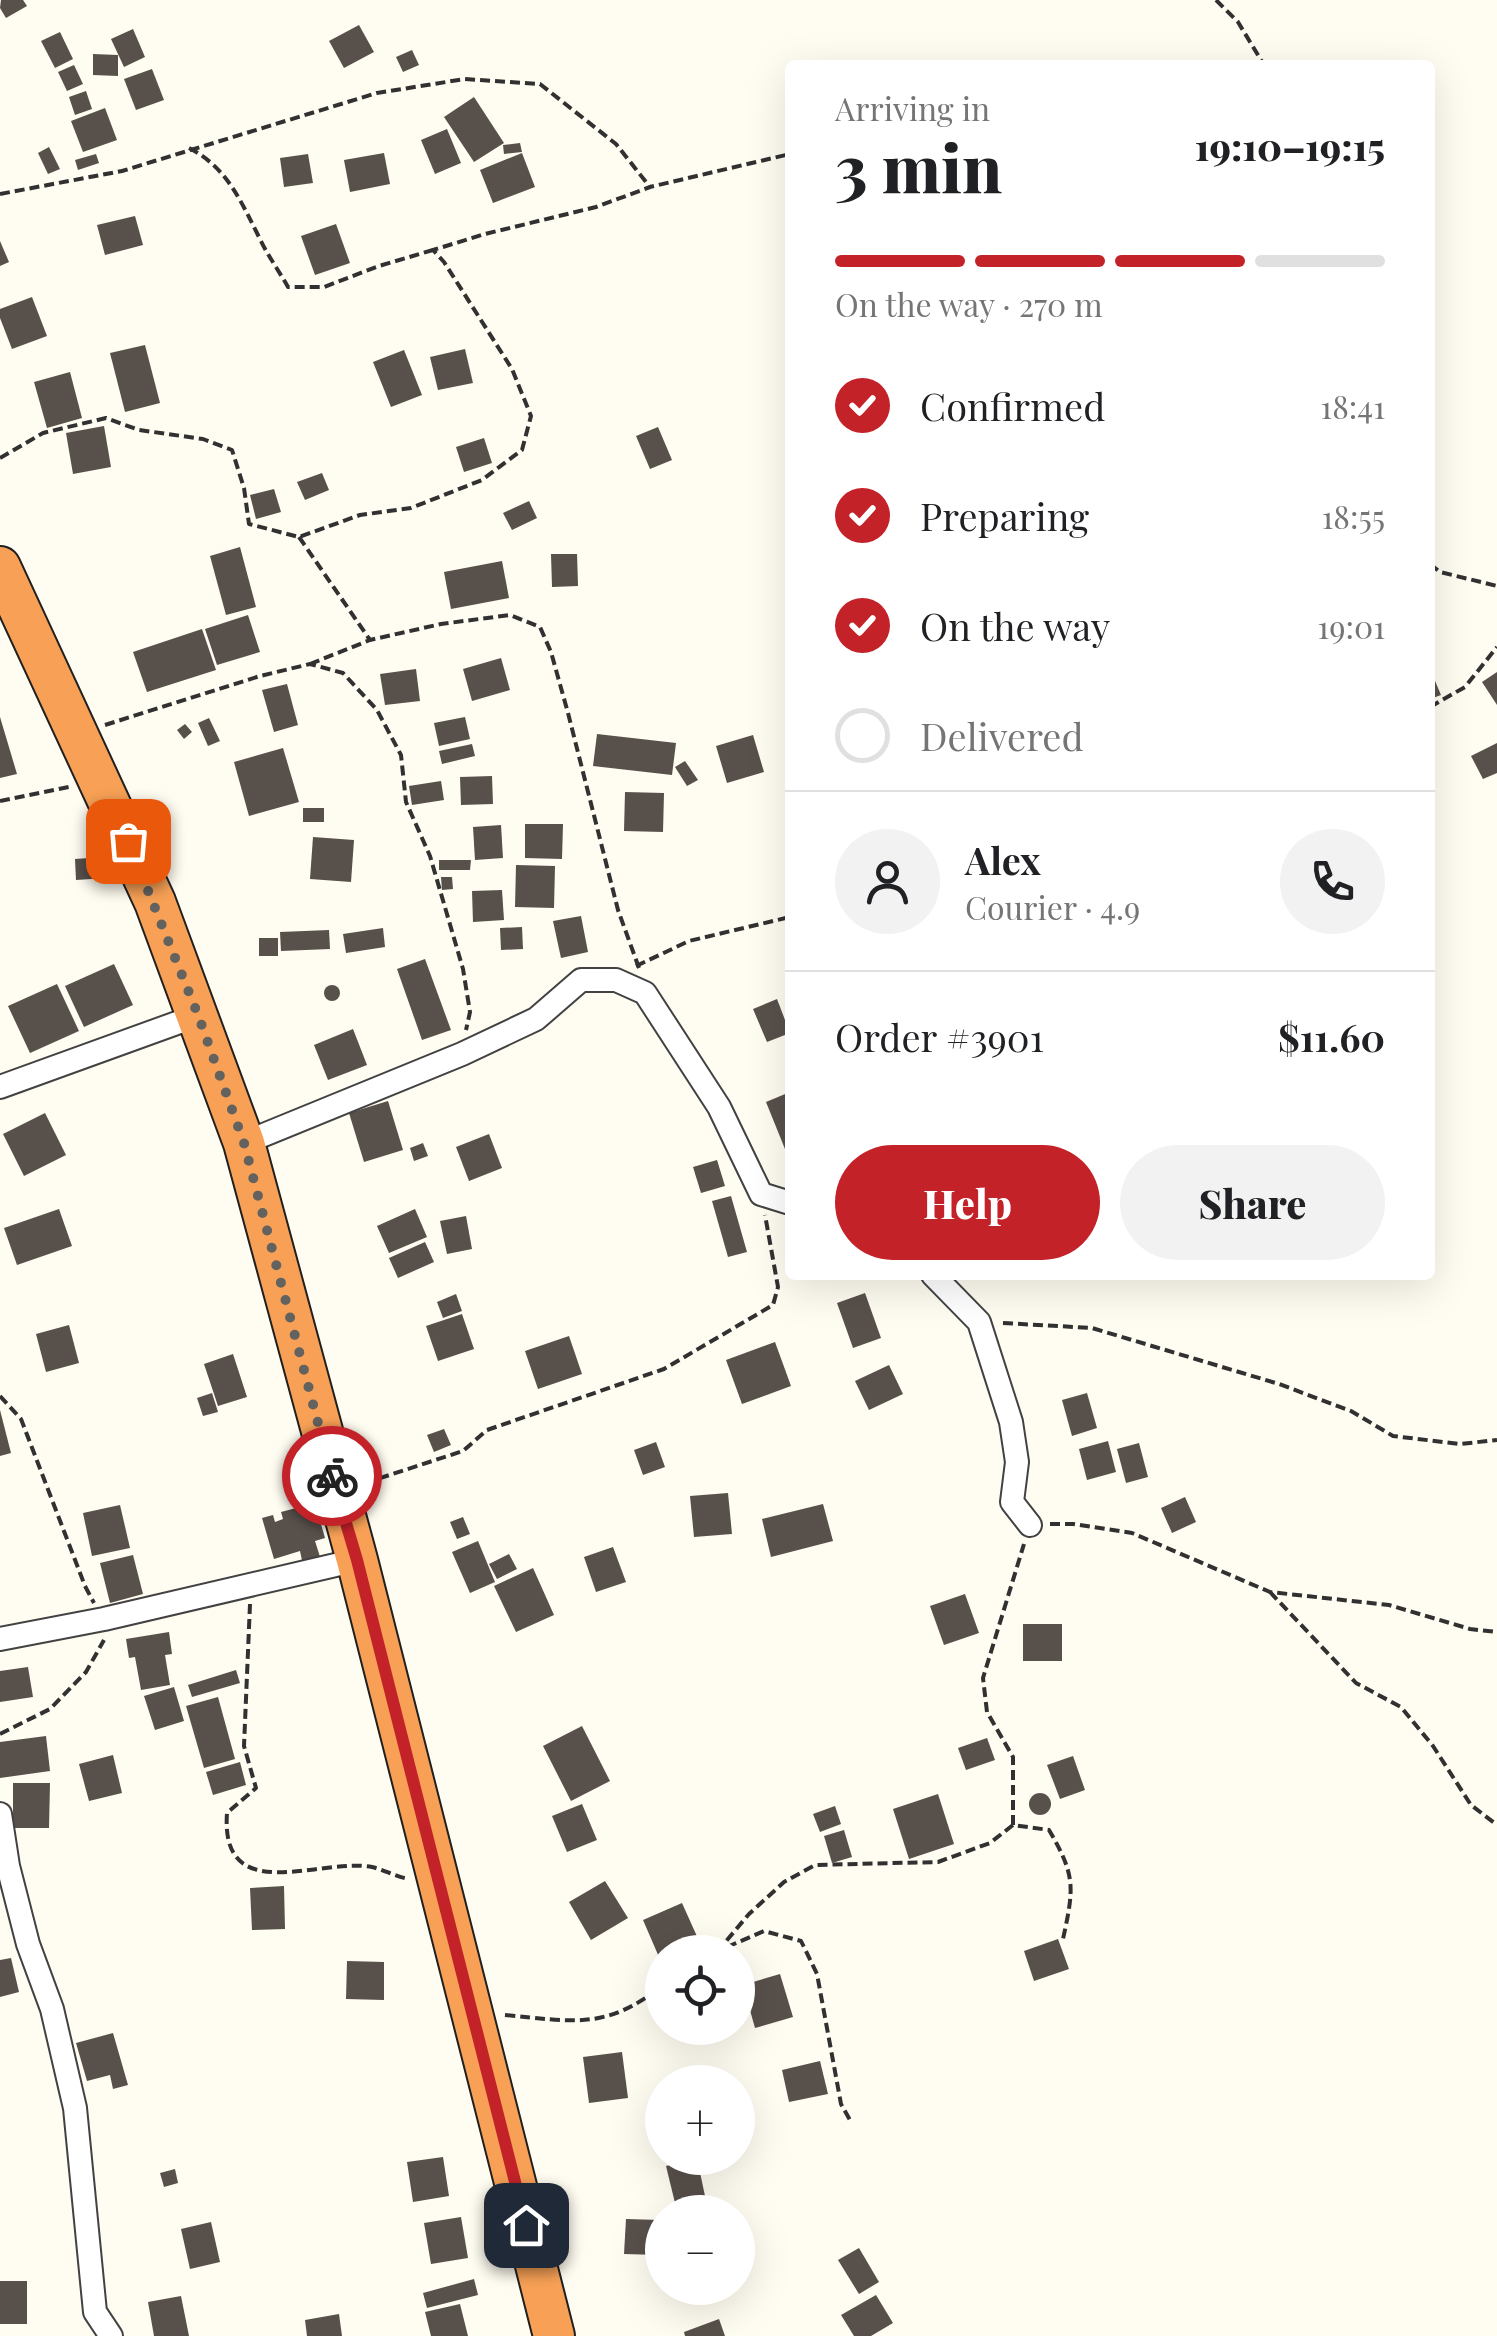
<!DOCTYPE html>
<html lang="en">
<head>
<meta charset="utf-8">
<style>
	:root { --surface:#fff; --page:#f2f2f2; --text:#202124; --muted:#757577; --line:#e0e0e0; --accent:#c42229 }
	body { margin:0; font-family:"Playfair Display",serif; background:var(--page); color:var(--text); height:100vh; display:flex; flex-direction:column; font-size:38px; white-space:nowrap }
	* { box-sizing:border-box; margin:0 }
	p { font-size:32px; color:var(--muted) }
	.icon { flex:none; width:55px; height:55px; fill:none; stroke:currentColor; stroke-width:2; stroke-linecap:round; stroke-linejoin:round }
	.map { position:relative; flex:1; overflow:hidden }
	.side { position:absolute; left:785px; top:60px; width:650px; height:1220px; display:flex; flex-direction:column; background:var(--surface); border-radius:10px; box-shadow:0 10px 40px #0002 }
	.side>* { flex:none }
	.controls { position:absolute; left:645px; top:1935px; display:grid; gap:20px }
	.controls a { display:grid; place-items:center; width:110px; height:110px; border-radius:50%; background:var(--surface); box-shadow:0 10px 40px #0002; font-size:50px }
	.pin { position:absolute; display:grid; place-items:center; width:85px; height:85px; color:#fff; margin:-42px; border-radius:20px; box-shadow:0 5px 15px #0006 }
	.courier { position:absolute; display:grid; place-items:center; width:100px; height:100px; margin:-50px; border:8px solid #c42229; border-radius:50%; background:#fff; color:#222; box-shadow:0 2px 12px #0007 }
	.overview em { font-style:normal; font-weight:800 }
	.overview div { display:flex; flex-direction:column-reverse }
	.overview { display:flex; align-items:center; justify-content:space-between; height:170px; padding:0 50px }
	h1 { font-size:65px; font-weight:800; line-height:75px }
	.bar { display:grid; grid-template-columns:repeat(4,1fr); gap:15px 10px; align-content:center; height:120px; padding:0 50px }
	.bar i { height:12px; border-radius:8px; background:var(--line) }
	.bar .selected { background:var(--accent) }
	.bar p { grid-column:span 4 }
	.line { display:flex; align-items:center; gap:25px; padding:0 50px; border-top:2px solid var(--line) }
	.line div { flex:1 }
	.round { display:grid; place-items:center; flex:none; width:105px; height:105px; border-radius:52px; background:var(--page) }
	ol { padding:0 50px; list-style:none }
	li { display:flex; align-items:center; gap:30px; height:110px }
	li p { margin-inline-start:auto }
	li .icon { padding:10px; border-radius:50%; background:var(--accent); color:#fff; stroke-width:4 }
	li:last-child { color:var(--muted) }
	li i { width:55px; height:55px; border:5px solid var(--line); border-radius:50% }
	.button { display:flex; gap:20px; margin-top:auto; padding:20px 50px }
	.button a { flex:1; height:115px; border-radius:60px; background:var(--accent); color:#fff; font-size:40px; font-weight:800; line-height:115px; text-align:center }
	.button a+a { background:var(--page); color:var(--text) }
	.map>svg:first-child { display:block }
	.building { fill:#58504b }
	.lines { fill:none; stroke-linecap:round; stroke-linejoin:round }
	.street-casing { stroke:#424242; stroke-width:26 }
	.highway-casing { stroke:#202020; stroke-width:44 }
	.path { stroke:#313131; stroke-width:4; stroke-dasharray:10 5; stroke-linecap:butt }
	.street { stroke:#fff; stroke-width:22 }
	.highway { stroke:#f8a156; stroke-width:40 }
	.done { stroke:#63625e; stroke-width:10; stroke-dasharray:0 18 }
	.route { stroke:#c42229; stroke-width:12 }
</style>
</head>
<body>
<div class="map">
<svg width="1497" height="2336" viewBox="0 0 1497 2336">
	<rect width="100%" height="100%" fill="#fffcf1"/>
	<!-- building -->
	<g class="building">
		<polygon points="1,0 23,0 27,6 6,18 0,8"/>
		<polygon points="359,25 374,52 344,68 329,41"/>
		<polygon points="133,29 145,57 124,67 111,39"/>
		<polygon points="60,32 73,59 55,68 41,41"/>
		<polygon points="412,50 419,65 403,72 396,57"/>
		<polygon points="93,54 118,55 118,76 93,75"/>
		<polygon points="74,65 83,84 67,91 58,72"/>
		<polygon points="152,69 164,100 136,110 124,79"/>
		<polygon points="86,91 92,109 75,115 69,97"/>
		<polygon points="474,97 504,143 474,162 444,117"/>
		<polygon points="105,108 117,140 83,152 71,121"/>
		<polygon points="447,129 461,163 435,174 421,140"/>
		<polygon points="520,143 522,152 504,154 503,145"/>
		<polygon points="49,147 60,169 48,174 38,153"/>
		<polygon points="384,153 390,184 350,192 344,160"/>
		<polygon points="522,153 535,187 493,203 480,170"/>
		<polygon points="96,154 99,163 78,170 75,160"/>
		<polygon points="308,154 313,183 284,187 280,158"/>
		<polygon points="135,216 143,245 105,255 97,225"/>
		<polygon points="336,224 350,263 315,275 301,236"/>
		<polygon points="0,241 9,262 0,266"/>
		<polygon points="32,297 47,336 12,349 0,318 0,309"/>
		<polygon points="145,345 160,403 125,412 110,353"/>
		<polygon points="465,349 473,383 438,390 430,357"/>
		<polygon points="404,350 422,395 391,407 373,362"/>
		<polygon points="70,372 82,418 47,428 34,382"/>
		<polygon points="104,426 111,467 73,474 66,433"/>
		<polygon points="658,427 672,460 650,469 636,436"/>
		<polygon points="484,438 492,463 464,472 456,447"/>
		<polygon points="322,473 329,490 305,500 297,482"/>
		<polygon points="274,489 281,512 256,519 250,495"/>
		<polygon points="529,501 537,518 512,530 503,513"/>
		<polygon points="240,547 256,607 226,615 210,556"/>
		<polygon points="551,554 577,554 578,586 552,587"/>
		<polygon points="502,561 509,598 451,609 444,572"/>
		<polygon points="248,615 260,652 217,665 205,629"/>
		<polygon points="202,629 216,670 147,692 133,652"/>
		<polygon points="501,658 510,690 472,701 463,669"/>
		<polygon points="416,669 420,701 385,705 380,674"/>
		<polygon points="1430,669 1441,695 1430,699"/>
		<polygon points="1497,672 1497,705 1482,682"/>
		<polygon points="287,684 298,725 274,732 262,690"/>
		<polygon points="0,717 17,774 0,778"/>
		<polygon points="465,717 470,739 439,746 434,723"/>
		<polygon points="209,718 220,741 208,746 198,723"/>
		<polygon points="185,724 192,732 184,739 177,730"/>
		<polygon points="597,734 676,743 672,775 593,766"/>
		<polygon points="753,735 764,772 727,783 716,746"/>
		<polygon points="1497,743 1497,773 1483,779 1471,756"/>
		<polygon points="472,744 475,756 442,764 439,751"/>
		<polygon points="283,748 299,802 249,816 234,762"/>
		<polygon points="685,761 698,780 687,786 675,767"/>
		<polygon points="492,776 493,804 461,805 460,777"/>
		<polygon points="441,781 444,800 412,805 409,786"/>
		<polygon points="625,792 664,793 663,832 624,831"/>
		<rect x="303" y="808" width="21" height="14"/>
		<polygon points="525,824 563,824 562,859 525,858"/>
		<polygon points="501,825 503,858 475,860 473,827"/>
		<polygon points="313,837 354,840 351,882 310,879"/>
		<polygon points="120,856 122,877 76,880 75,859"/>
		<polygon points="439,860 471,860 470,870 439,870"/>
		<polygon points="516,865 555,866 554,908 515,907"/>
		<polygon points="441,877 452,877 453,889 442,890"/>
		<polygon points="502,890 504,920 473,922 472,891"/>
		<polygon points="581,916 588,952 561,958 553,921"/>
		<polygon points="522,927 523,949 501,950 500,928"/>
		<polygon points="383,928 385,947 346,953 343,934"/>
		<polygon points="329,930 330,949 281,951 280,932"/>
		<rect x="259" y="938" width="19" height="18"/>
		<polygon points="425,959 451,1030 422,1040 397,969"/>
		<polygon points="114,964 133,1005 84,1027 65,986"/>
		<polygon points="57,984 79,1031 30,1053 8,1006"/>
		<circle cx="332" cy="993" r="8"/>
		<polygon points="777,999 790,1033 767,1042 753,1009"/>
		<polygon points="353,1029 367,1065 328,1080 314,1045"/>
		<polygon points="790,1092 790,1153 787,1154 766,1102"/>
		<polygon points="388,1101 403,1150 364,1162 349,1113"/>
		<polygon points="45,1113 66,1155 24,1176 3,1134"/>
		<polygon points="489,1134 502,1168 469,1181 456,1147"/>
		<polygon points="423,1143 428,1156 414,1161 410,1148"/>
		<polygon points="717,1160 725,1186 701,1193 693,1167"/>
		<polygon points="731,1196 747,1252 728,1257 712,1201"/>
		<polygon points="59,1209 72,1246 17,1265 4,1228"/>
		<polygon points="415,1209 427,1237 389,1253 377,1226"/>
		<polygon points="466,1216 472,1249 447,1254 440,1221"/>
		<polygon points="425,1242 434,1262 398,1278 389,1258"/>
		<polygon points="865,1293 881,1338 853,1348 837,1303"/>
		<polygon points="456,1294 462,1311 443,1318 437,1302"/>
		<polygon points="462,1314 474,1349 438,1361 426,1326"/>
		<polygon points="69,1325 79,1363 46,1372 36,1334"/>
		<polygon points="569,1336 582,1374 538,1389 525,1351"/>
		<polygon points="775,1342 791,1386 742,1404 726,1360"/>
		<polygon points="233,1354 247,1397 218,1406 204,1364"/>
		<polygon points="889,1365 903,1394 869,1410 855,1381"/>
		<polygon points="212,1393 218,1412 203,1416 197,1398"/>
		<polygon points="1087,1393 1097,1428 1072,1436 1062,1400"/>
		<polygon points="0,1410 11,1453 0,1456"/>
		<polygon points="444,1429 451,1445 434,1452 427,1435"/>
		<polygon points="1108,1441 1116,1472 1087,1480 1079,1449"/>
		<polygon points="656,1442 665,1467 643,1475 634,1450"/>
		<polygon points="1139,1443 1148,1477 1126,1483 1117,1449"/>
		<polygon points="728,1493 732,1534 694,1537 690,1496"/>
		<polygon points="1185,1497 1196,1522 1172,1533 1161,1508"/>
		<polygon points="315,1503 325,1538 315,1541 321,1560 303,1565 300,1551 274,1559 262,1518 273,1515 275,1522 283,1519 281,1512"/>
		<polygon points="823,1504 833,1541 771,1557 762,1519"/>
		<polygon points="120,1505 130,1548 92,1556 83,1513"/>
		<polygon points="463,1517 470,1534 457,1539 450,1522"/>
		<polygon points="478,1541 495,1582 470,1593 452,1552"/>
		<polygon points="613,1547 626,1582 596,1592 584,1557"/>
		<polygon points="509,1554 517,1569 497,1579 489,1564"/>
		<polygon points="133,1555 143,1594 110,1603 100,1563"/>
		<polygon points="533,1568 554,1615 516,1632 494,1586"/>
		<polygon points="965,1594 979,1633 944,1645 930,1606"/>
		<rect x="1023" y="1624" width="39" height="37"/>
		<polygon points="169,1632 172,1654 165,1655 170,1685 141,1690 135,1657 129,1658 126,1639"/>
		<polygon points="28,1667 33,1697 0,1702 0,1671"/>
		<polygon points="236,1670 240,1683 192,1697 188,1685"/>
		<polygon points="174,1687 184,1721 155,1730 144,1696"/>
		<polygon points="218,1697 235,1759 204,1768 186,1706"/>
		<polygon points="582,1726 610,1781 571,1801 543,1746"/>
		<polygon points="46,1736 50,1771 0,1778 0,1742"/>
		<polygon points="987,1738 995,1760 966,1770 958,1748"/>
		<polygon points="113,1755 122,1793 89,1801 79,1764"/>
		<polygon points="1073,1756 1085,1790 1060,1799 1047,1765"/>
		<polygon points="240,1762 246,1785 213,1795 206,1772"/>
		<polygon points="13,1783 50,1783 49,1828 13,1828"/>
		<circle cx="1040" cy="1804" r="11"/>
		<polygon points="938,1794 954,1844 909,1859 893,1809"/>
		<polygon points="582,1804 597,1840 567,1852 552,1816"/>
		<polygon points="835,1806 841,1824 820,1832 813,1814"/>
		<polygon points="844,1830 852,1857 832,1863 824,1836"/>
		<polygon points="605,1881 628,1918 591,1940 569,1902"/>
		<polygon points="284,1886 285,1929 252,1930 250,1888"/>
		<polygon points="682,1903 704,1952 662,1952 662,1964 643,1920"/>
		<polygon points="1058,1939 1069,1969 1034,1981 1024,1951"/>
		<polygon points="11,1958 19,1992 0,1997 0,1960"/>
		<polygon points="347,1961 384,1962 384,2000 346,1999"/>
		<polygon points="780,1974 793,2017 755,2028 743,1985"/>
		<polygon points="113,2033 128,2085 113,2089 110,2075 87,2081 76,2043"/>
		<polygon points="622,2052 628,2098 589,2103 583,2057"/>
		<polygon points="820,2061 828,2094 789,2102 782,2070"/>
		<polygon points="443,2157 449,2196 413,2202 407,2162"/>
		<polygon points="697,2158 705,2196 675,2203 666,2166"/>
		<polygon points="175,2169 178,2183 164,2187 160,2173"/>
		<polygon points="461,2217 468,2258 431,2264 424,2223"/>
		<polygon points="626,2219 660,2220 659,2255 624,2254"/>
		<polygon points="211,2222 220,2262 190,2269 181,2229"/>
		<polygon points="859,2248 879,2282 859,2294 838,2260"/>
		<polygon points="474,2279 478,2295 427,2308 423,2293"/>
		<rect x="0" y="2281" width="27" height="43"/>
		<polygon points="876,2295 893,2323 871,2336 854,2336 841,2315"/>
		<polygon points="181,2296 189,2336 154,2336 148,2302"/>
		<polygon points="460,2304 468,2336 431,2336 425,2312"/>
		<polygon points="339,2314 342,2336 307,2336 305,2320"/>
		<polygon points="719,2319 725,2336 685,2336 684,2332"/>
	</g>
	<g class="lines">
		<defs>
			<g id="street">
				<polyline points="0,1087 199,1015"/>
				<polyline points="244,1143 462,1054 536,1019 581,980 616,980 645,993 719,1107 761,1194 790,1203"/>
				<polyline points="933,1275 979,1322 1011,1422 1017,1462 1012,1502 1030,1525"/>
				<polyline points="0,1639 104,1619 357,1560"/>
				<polyline points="0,1814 8,1866 28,1944 52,2009 75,2108 95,2312 111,2336"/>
			</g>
			<polyline id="highway" points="0,567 155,902 244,1143 357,1560 554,2336"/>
		</defs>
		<!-- street casing -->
		<use href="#street" class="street-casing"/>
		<!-- highway casing -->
		<use href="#highway" class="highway-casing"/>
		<!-- path -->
		<g class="path">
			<polyline points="1216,0 1238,22 1264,65"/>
			<path d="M189 148C228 168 241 202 260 239 268 256 279 271 288 287H324L379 266 433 250"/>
			<polyline points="0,194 122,171 377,93 465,79 540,84 616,144 650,187"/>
			<polyline points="0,458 43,433 106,418 139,430 203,439 232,450 244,488 249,524 299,537 360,515 411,508 482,480 522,450 531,416 512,369 444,262 433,250 485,234 596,207 650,187 790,154"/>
			<polyline points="299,537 370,640"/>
			<polyline points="1430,564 1440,572 1497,586"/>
			<polyline points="310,664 370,640 441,624 510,615 540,627 551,652 568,713 618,910 639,968"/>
			<polyline points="1430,707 1465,687 1497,647"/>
			<polyline points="105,725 260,676 310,664 343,673 377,710 401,755 406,802 430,856 463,969 470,1012 466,1030"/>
			<polyline points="0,801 69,787"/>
			<polyline points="636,966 689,941 790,917"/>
			<polyline points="1003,1323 1092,1328 1279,1384 1351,1411 1393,1436 1460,1444 1497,1440"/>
			<polyline points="0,1396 21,1419 85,1586 94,1603"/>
			<polyline points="365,1483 463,1451 487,1430 664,1369 773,1305 778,1287 765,1215"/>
			<polyline points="1050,1524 1073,1524 1132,1533 1270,1592 1389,1605 1470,1629 1497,1632"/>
			<polyline points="1270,1592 1356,1683 1401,1707 1433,1746 1471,1805 1497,1825"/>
			<path d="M250 1604 244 1746 256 1788 227 1813C220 1909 321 1857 372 1867 385 1870 396 1877 409 1879"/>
			<polyline points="0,1734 50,1709 86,1672 104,1640"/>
			<polyline points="1013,1825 1013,1757 987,1712 983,1678 1024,1544"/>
			<polyline points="727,1947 764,1931 801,1941 817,1974 841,2104 850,2120"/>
			<path d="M717 1952 749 1914 784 1882 815 1865 938 1862 990 1843 1013 1825 1049 1830C1076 1876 1074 1888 1063 1939"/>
			<path d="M505 2015C572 2021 605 2031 662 1986"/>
		</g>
		<!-- street -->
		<use href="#street" class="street"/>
		<!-- highway -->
		<use href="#highway" class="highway"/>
	</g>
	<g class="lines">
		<!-- done -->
		<polyline class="done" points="128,841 198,1015 244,1143 332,1476"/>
		<!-- route -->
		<polyline class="route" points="332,1476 357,1560 526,2225"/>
	</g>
</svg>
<div class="controls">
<a><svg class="icon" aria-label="locate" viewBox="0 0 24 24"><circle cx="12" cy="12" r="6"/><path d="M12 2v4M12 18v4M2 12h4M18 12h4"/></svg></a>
<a>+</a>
<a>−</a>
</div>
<div class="pin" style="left:128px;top:841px;background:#ea580c"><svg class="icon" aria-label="bag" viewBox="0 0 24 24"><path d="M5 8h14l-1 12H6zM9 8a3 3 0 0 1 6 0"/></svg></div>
<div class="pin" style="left:526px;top:2225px;background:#1f2937"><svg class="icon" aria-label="home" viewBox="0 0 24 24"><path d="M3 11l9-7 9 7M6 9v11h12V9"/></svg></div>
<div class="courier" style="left:332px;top:1476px"><svg class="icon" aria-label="bike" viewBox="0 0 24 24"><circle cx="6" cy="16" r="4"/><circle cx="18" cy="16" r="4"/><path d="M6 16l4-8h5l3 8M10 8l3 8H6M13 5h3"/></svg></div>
<section class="side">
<div class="overview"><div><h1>3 min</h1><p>Arriving in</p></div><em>19:10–19:15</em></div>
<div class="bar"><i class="selected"></i><i class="selected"></i><i class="selected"></i><i></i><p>On the way · 270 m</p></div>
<ol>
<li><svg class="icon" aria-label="check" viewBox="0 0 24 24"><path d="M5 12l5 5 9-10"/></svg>Confirmed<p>18:41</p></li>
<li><svg class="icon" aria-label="check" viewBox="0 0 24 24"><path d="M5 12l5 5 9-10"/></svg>Preparing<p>18:55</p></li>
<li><svg class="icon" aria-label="check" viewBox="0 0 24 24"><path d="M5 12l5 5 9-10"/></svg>On the way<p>19:01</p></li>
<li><i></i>Delivered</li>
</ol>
<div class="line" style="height:180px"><a class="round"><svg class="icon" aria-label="person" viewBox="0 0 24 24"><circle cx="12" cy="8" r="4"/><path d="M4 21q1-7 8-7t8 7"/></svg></a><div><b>Alex</b><p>Courier · 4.9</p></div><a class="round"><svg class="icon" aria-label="phone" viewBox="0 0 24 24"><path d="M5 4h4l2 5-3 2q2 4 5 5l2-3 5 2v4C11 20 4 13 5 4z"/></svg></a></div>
<div class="line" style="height:130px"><div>Order #3901</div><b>$11.60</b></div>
<div class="button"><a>Help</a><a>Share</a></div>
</section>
</div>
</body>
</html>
